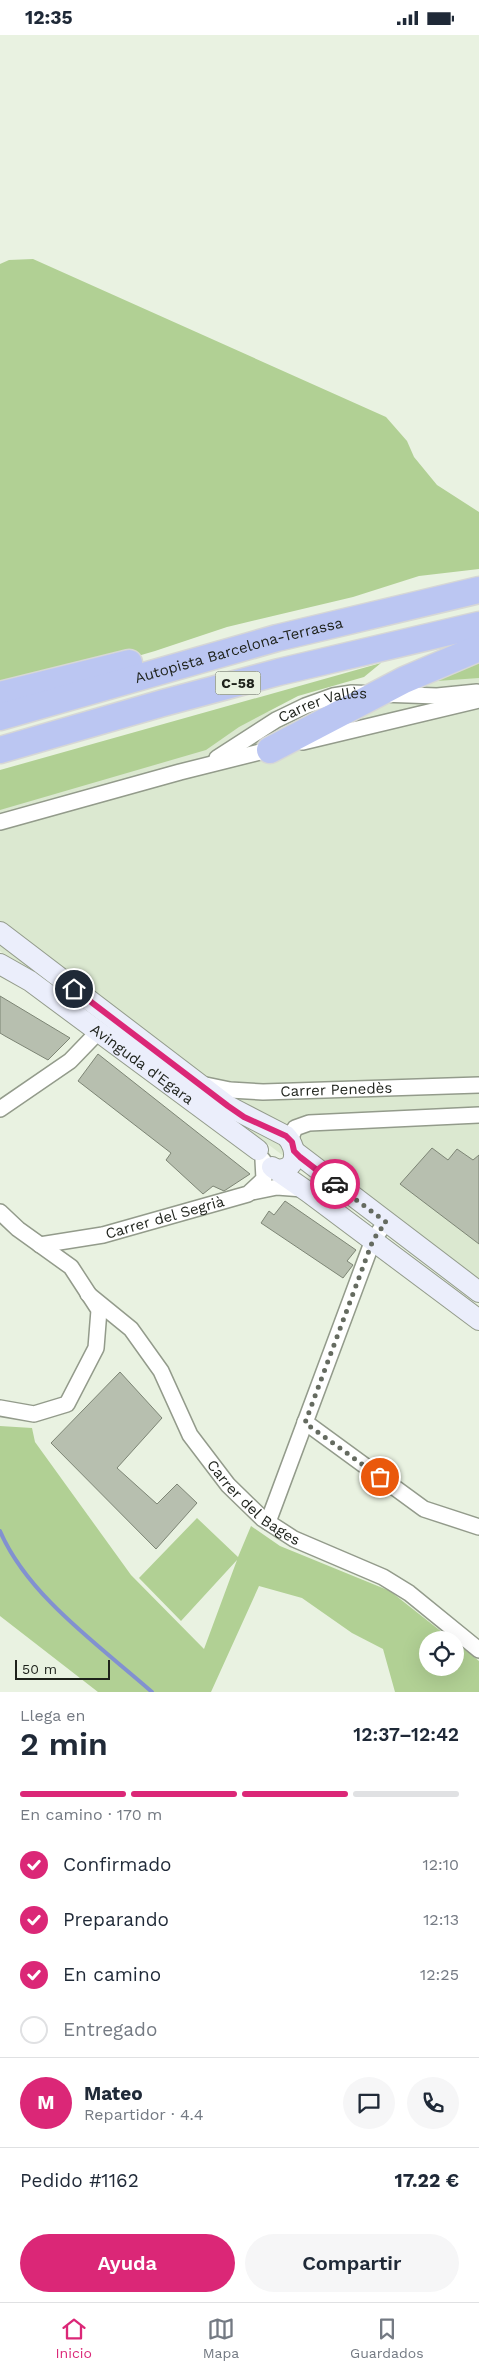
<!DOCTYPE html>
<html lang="es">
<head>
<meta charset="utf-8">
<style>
	:root { --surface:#fff; --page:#f6f6f7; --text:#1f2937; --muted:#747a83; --line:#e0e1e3; --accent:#db2777 }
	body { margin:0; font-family:"Work Sans",sans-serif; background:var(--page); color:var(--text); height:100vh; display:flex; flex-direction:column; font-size:19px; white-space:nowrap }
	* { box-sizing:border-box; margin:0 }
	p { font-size:16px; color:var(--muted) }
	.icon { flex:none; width:28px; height:28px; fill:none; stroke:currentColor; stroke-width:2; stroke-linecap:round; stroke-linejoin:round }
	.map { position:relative; height:1657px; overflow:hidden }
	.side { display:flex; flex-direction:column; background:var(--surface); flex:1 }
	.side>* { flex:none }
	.controls { position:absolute; left:419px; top:1596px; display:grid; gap:10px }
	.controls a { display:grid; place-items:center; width:45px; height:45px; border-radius:50%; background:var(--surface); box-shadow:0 5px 20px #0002; font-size:25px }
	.scale { position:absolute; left:15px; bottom:12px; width:95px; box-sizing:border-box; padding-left:5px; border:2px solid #1e221b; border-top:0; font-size:14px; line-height:18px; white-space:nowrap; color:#1e221b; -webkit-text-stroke:4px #e9f2e1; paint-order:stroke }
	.pin { position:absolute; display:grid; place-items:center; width:42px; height:42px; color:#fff; margin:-21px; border:2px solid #fff; border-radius:50%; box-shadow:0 1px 5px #0007 }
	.courier { position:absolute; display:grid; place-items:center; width:50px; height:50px; margin:-25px; border:4px solid #db2777; border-radius:50%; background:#fff; color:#222; box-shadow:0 1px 6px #0007 }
	.summary em { font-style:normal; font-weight:600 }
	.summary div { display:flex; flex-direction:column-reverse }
	.summary { display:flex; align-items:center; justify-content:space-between; height:85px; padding:0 20px }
	h1 { font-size:32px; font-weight:600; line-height:38px }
	.bar { display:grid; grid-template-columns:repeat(4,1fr); gap:8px 5px; align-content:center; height:60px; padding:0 20px }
	.bar i { height:6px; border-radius:4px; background:var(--line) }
	.bar .on { background:var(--accent) }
	.bar p { grid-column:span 4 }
	.line { display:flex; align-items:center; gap:12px; padding:0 20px; border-top:1px solid var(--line) }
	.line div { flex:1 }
	.round { display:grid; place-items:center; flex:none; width:52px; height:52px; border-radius:26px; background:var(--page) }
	ol { padding:0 20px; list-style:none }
	li { display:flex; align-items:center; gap:15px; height:55px }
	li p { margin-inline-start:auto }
	li .icon { padding:5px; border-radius:50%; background:var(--accent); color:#fff; stroke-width:4 }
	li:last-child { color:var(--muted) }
	li i { width:28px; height:28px; border:2px solid var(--line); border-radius:50% }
	.primary-button { display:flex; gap:10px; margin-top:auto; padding:10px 20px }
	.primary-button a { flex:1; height:58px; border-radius:30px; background:var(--accent); color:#fff; font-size:20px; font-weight:600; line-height:58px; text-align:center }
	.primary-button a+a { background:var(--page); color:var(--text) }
	.status { display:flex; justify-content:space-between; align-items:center; height:35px; padding:0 25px; background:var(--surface); direction:ltr }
	.status svg { height:14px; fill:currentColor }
	.tabs { display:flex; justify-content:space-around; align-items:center; height:70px; border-top:1px solid var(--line); background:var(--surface); font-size:14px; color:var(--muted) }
	.tabs a { display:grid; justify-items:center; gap:2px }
	.tabs .on { color:var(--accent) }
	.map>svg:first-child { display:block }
	.built { fill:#dbe8d0 }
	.green { fill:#b1d094 }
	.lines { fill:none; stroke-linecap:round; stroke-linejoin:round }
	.stream { stroke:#8291d0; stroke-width:4 }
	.building { fill:#b7bfaf; stroke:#7d8575 }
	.street-casing { stroke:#939b8b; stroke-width:18 }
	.secondary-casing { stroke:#939b8b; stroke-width:22 }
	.highway-casing { stroke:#d6d7d6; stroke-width:29 }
	.street { stroke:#fff; stroke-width:15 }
	.secondary { stroke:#ebeefb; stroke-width:20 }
	.highway { stroke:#bbc6f2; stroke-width:26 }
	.done { stroke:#656b60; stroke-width:5; stroke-dasharray:0 9 }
	.route { stroke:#db2777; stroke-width:6 }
	.labels { text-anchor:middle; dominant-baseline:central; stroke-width:4; stroke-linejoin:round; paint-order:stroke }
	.shield { fill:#e9f2e1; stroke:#5b6056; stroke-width:1 }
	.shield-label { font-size:14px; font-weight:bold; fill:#1e221b }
	.street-label { font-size:15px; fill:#1e221b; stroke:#e9f2e1 }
</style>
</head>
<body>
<div class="status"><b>12:35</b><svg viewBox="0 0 49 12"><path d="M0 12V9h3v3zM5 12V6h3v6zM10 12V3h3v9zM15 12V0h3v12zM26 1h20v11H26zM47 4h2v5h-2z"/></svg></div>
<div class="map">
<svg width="479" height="1657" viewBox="0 0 479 1657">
	<rect width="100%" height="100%" fill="#e9f2e1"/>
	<!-- built -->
	<polygon class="built" points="479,626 479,1268 273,1113 0,916 0,757 226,687"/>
	<!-- green -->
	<g class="green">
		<polygon points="33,224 386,382 407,406 414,422 437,450 479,477 479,534 419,541 353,562 227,592 155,616 0,661 0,229 9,225"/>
		<polygon points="479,619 479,643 409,648"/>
		<polygon points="381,628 364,642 298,661 239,692 206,715 0,775 0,735"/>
		<polygon points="0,1391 32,1393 35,1407 131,1540 204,1614 237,1525 181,1586 139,1543 197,1483 238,1522 251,1491 280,1511 390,1556 452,1605 428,1605 428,1632 455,1632 455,1607 479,1626 479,1657 395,1657 383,1614 352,1598 302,1563 259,1551 211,1657 98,1657 0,1581"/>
	</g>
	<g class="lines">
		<!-- stream -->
		<path class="stream" d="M0 1496C28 1561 100 1611 152 1657"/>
	</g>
	<!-- building -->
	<g class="building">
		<polygon points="0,961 70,1003 48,1025 5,1001 0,998"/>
		<polygon points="98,1019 250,1139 224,1156 213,1151 203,1159 166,1125 171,1118 78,1046"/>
		<polygon points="432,1113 448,1125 457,1114 473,1125 479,1120 479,1209 400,1149"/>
		<polygon points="285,1166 356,1215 347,1226 353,1230 343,1243 261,1188 269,1176 274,1180"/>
		<polygon points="120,1337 162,1383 117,1433 157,1469 177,1449 197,1468 156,1514 51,1408"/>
	</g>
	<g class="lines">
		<defs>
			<g id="street">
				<polyline points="303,707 479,665"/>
				<path id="s1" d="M217 723 276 685 305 671 333 661 352 658 437 661 477 657"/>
				<polyline points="0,787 180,737 276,713"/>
				<path id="s2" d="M201 1049 230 1055 263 1057 479 1050"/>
				<polyline points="0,1074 70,1026 98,997"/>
				<polyline points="292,1107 292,1100 295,1093 309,1088 479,1080"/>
				<polyline points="252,1157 277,1152 303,1154"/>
				<polyline points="0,1177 18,1194 71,1232 99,1275 96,1313 67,1369 34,1379 0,1373"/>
				<path id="s3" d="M40 1210 103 1200 248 1159 264 1144 263 1125"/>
				<path id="s4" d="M88 1259 131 1294 161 1336 190 1400 228 1450 263 1484 294 1504 383 1542 409 1558 479 1615"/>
				<polyline points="305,1387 424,1474 479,1492"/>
				<polyline points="268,1487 373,1205 386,1187"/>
			</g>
			<g id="secondary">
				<path d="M0 897 228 1071 286 1101C299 1114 297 1138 275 1134"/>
				<path id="s5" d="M0 929 30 946 258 1115"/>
				<polyline points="294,1116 479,1257"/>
				<polyline points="272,1132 308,1157 479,1285"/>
			</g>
			<g id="highway">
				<polyline points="0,660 129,628"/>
				<path id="s6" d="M0 682 277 603 479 555"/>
				<polyline points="0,715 163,668 279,637 479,590"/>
				<polyline points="270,715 404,645 479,613"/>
			</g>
		</defs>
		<!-- street casing -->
		<use href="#street" class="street-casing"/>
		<!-- secondary casing -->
		<use href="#secondary" class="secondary-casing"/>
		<!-- highway casing -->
		<use href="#highway" class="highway-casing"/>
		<!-- street -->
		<use href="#street" class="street"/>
		<!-- secondary -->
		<use href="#secondary" class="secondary"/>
		<!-- highway -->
		<use href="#highway" class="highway"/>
	</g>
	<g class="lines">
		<!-- done -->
		<polyline class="done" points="335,1149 386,1187 373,1205 305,1388 380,1442"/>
		<!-- route -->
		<polyline class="route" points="74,954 228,1071 244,1082 286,1101 292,1107 294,1116 300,1122 335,1149"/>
	</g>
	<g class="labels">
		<!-- shield labels -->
		<rect class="shield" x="215.5" y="636.5" width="45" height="23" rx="4"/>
		<g class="shield-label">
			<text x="238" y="648">C-58</text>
		</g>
		<!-- street labels -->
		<g class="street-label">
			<text stroke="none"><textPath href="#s6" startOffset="248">Autopista Barcelona-Terrassa</textPath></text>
			<text stroke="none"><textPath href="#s1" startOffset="120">Carrer Vallès</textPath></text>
			<text stroke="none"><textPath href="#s5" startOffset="174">Avinguda d'Egara</textPath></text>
			<text stroke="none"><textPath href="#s2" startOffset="136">Carrer Penedès</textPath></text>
			<text stroke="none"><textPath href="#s3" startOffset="128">Carrer del Segrià</textPath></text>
			<text stroke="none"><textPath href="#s4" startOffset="271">Carrer del Bages</textPath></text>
		</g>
	</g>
</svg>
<div class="controls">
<a><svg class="icon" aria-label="locate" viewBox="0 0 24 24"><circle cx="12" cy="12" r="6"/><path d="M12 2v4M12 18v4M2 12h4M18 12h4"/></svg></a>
</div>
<div class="scale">50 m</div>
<div class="pin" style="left:380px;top:1442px;background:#ea580c"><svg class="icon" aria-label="bag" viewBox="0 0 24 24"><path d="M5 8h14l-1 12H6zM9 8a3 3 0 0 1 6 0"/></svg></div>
<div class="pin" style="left:74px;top:954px;background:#1f2937"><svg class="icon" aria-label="home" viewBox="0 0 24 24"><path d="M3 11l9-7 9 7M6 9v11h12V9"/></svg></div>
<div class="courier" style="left:335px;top:1149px"><svg class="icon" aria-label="car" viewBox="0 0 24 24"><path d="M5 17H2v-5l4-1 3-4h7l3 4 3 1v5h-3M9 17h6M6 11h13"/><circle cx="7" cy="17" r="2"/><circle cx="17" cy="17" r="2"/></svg></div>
</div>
<section class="side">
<div class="summary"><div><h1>2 min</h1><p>Llega en</p></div><em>12:37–12:42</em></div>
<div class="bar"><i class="on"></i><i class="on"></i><i class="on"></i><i></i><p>En camino · 170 m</p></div>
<ol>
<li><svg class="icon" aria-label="check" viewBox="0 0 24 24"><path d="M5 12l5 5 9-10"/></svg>Confirmado<p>12:10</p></li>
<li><svg class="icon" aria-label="check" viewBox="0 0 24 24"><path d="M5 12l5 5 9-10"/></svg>Preparando<p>12:13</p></li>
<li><svg class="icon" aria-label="check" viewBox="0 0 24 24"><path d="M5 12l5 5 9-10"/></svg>En camino<p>12:25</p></li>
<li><i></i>Entregado</li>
</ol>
<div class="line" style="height:90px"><b class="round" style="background:var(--accent);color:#fff">M</b><div><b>Mateo</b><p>Repartidor · 4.4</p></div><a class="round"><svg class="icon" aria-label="chat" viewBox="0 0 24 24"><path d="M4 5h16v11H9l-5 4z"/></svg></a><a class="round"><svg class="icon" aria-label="phone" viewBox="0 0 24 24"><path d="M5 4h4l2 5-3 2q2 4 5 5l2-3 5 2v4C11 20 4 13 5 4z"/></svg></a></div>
<div class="line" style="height:65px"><div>Pedido #1162</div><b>17.22 €</b></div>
<div class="primary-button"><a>Ayuda</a><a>Compartir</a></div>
</section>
<nav class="tabs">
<a class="on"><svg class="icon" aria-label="home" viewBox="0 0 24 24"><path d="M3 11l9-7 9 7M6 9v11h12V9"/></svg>Inicio</a>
<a><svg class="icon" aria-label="map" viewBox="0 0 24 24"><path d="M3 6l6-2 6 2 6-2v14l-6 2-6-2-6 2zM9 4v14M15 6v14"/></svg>Mapa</a>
<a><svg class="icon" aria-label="saved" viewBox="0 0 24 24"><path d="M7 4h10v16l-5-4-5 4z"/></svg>Guardados</a>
</nav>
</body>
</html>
